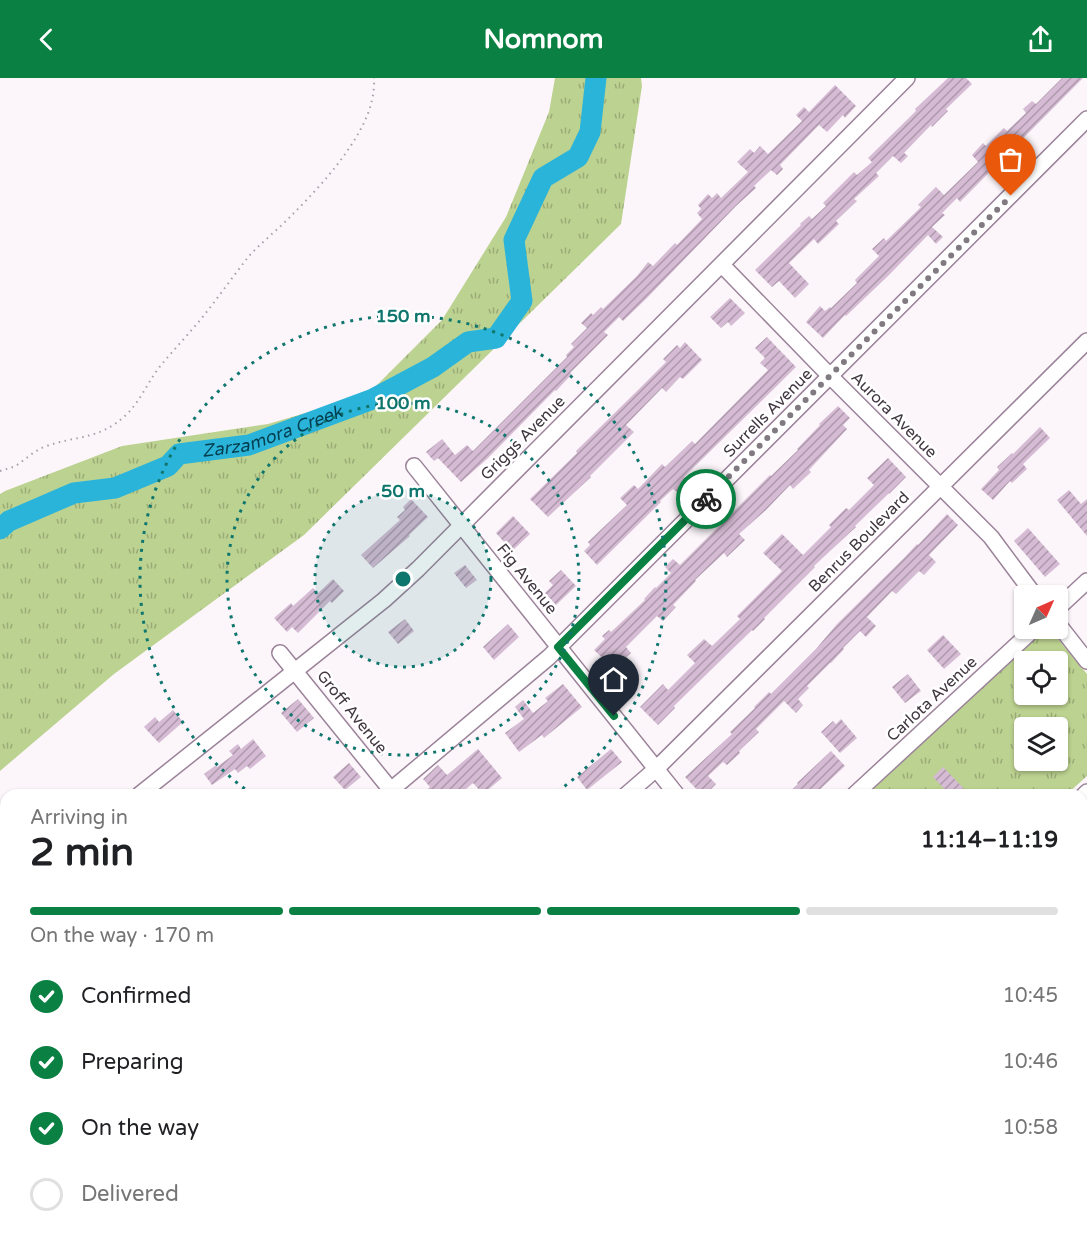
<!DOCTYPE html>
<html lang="en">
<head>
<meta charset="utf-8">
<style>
	:root { --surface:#fff; --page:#f6f6f6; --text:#202124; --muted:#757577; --line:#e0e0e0; --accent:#0b8043 }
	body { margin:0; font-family:"Varela Round",sans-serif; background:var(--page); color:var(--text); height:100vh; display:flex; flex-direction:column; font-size:22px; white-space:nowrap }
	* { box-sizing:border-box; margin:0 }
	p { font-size:20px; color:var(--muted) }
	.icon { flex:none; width:33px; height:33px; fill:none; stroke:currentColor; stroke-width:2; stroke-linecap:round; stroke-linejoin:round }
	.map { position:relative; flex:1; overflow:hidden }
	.side { position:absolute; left:0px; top:711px; width:1088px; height:450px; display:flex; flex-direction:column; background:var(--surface); border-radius:18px 18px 0 0; box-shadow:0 2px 4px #0004 }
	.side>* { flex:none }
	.needle { width:39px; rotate:45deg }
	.controls { position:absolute; left:1014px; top:507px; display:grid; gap:12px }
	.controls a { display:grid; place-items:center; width:54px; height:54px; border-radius:6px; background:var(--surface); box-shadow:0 2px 4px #0004; font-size:30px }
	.pin { position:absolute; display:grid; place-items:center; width:51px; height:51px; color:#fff; margin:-62px -26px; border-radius:50% 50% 50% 0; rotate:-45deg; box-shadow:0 0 6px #0007 }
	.pin .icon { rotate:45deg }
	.courier { position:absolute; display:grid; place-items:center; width:60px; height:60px; margin:-30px; border:4px solid #0b8043; border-radius:50%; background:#fff; color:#222; box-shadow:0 2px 8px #0007 }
	.headline em { font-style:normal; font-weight:700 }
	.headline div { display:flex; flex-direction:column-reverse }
	.headline { display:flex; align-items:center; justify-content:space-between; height:102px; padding:0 30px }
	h1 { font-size:39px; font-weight:700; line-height:45px }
	.bar { display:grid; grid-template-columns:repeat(4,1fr); gap:9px 6px; align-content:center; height:72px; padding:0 30px }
	.bar i { height:8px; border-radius:4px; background:var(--line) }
	.bar .selected { background:var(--accent) }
	.bar p { grid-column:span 4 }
	ol { padding:0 30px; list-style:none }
	li { display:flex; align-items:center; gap:18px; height:66px }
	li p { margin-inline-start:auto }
	li .icon { padding:6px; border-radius:50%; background:var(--accent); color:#fff; stroke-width:4 }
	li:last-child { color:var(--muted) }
	li i { width:33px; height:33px; border:3px solid var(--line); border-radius:50% }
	header { display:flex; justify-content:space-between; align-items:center; height:78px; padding:0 30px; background:var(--accent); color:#fff; font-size:27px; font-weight:700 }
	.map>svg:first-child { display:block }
	.grass { fill:url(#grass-tufts); fill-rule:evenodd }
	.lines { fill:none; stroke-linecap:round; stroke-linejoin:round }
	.river { stroke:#2bb4da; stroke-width:21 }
	.building { fill:url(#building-hatch) }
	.minor-casing { stroke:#9b8399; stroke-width:18 }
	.path { stroke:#a79fa6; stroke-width:2; stroke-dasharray:1.5 4.5; stroke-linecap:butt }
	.minor { stroke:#fff; stroke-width:15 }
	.done { stroke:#827a81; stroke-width:6; stroke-dasharray:0 10.8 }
	.route { stroke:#0b8043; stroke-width:8 }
	.ring { fill:none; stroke:#0f766e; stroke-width:3; stroke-dasharray:3 6 }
	.labels { text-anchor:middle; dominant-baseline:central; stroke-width:5; stroke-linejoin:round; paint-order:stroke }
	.street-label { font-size:16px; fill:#413740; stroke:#fff }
	.water-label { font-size:18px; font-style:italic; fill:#023e4e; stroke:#fff }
	.centre { fill:#0f766e; stroke:#fff; stroke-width:3 }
	.ring-label { font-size:18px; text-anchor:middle; font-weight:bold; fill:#0f766e; stroke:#fff; stroke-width:5; stroke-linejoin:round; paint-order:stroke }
</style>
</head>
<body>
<header><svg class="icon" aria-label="back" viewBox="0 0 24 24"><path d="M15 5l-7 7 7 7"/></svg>Nomnom<svg class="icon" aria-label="share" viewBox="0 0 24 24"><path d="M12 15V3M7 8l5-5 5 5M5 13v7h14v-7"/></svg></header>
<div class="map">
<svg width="1087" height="1161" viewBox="0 0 1087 1161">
	<defs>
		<pattern id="grass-tufts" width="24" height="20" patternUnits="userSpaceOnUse" patternTransform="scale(1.5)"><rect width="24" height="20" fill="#bcd290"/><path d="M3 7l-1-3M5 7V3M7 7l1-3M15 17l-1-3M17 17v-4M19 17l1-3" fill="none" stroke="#9aab77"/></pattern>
		<pattern id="building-hatch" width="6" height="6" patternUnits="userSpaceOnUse" patternTransform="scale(1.5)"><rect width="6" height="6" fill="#d5bbd3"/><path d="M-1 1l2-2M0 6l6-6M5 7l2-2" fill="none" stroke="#ae99ad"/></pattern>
	</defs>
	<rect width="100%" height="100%" fill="#fcf6fb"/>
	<!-- grass -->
	<g class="grass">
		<polygon points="555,0 641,0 642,8 621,146 304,457 114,596 0,693 0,416 5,413 122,368 268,346 367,317 442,242 506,139 549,34"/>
		<path d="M1044 551H1050L1087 596V698L1066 717H867ZM1024 584H1058V616H1024ZM1024 650H1058V682H1024Z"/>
		<polygon points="0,843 6,846 6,920 0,913"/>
	</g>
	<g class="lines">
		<!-- river -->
		<path class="river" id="s1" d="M0 451 9 443 74 415 115 410 168 388 179 376 249 367 373 321 433 289 468 264 496 260 522 223 514 162 543 100 578 79 590 54 596 0"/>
	</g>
	<!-- building -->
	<g class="building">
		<polygon points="948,0 966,0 972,6 946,31 948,33 932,49 931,47 904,75 908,78 901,85 893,78 876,95 879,98 854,121 857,123 836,143 839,146 818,166 814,161 789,185 809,206 795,220 779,203 772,209 755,192 801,147 800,146 809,138 812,141 826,128 823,125 854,94 857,97 872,84 868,80 916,33 915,31"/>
		<polygon points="1062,0 1083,0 960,124 957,120 942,135 945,137 932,149 943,159 936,166 928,157 889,197 846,238 845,237 823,260 806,244 820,228 825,233 830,229 831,230 857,205 855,202 879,178 872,171 884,160 886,163 921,129 918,127 936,109 944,117 978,84 972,77 983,65 986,68 1004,50 1007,53 1026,35 1023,31 1032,23 1036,26"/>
		<polygon points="835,7 856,28 845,40 843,37 827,54 819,47 780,87 783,91 777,97 771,92 754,108 756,110 736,128 646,221 623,243 619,239 604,254 608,257 570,295 572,296 556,313 555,312 487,381 461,404 438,380 434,383 426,374 442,361 455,377 467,367 473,373 567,279 566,277 574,269 571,266 587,250 581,245 591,235 593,237 601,229 603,231 637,198 648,184 653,188 675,165 677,167 702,141 697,135 701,131 698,127 708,116 712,120 717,115 721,120 748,94 737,84 750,71 754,75 760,68 768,76 802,43 796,37 804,29 809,34"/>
		<polygon points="730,220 745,235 731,248 728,244 721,250 710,239"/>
		<polygon points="767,259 796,289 684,399 688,403 677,414 673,411 660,423 661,424 597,487 584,473 590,467 588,464 627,427 620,420 634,407 638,411 662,386 665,389 692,363 695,366 768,292 760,285 765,280 755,270"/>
		<polygon points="685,264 702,282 683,301 680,299 666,314 662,310 626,347 634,354 590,398 591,399 548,439 530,421 577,375 576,373 639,311 666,284 663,281 677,267 680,270"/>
		<polygon points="838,328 850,340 843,347 847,351 809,392 811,394 793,411 790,407 766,432 739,456 745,462 727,479 724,475 695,502 696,503 673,527 676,529 663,543 657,538 626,569 631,575 622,583 636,598 622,612 608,598 614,591 594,572 605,561 602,558 609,552 611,554 645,522 644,521 655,509 656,510 671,495 665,489 673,481 680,487 770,397 771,398 798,372 797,371 820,347 819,346"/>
		<polygon points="1040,349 1050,360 1023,386 1027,391 1012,405 1010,403 993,422 981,411 999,392 997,389 1012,375 1013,376"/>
		<polygon points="888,380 906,399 889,416 889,415 855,448 856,449 814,488 815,489 764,540 765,541 753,553 752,552 674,628 675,630 658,647 640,629 663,606 668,612 695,585 687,577 704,561 712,568 740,541 737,538 782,493 763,475 782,456 803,477 831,449 829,447 846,430 849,432 874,407 867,400"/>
		<polygon points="1069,412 1081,426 1087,421 1087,458 1057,422"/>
		<polygon points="411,421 428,439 409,457 410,458 373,490 361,477 400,442 397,439 405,432 403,429"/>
		<polygon points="947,436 958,447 929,477 936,484 924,497 919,493 896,516 892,513 867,539 876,548 866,559 860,553 843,570 844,571 831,585 830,585 807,608 809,610 798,621 803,627 796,635 784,623 756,651 759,654 739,673 740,675 727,687 723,684 708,698 716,706 705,717 702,717 685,699 732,656 730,654 755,630 754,629 769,614 771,616 816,571 837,546 905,479 917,466 918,467"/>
		<polygon points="513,438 530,456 512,473 496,455"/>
		<polygon points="1028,450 1060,486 1045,499 1014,463"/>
		<polygon points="465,487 477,502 466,510 454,495"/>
		<polygon points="561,492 576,508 556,527 545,515 553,507 549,503"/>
		<polygon points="333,501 344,513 332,525 330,523 298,555 292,549 287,554 274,540 291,525 293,528 313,510 318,515"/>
		<polygon points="405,541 414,553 398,566 388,554"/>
		<polygon points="508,546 519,559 494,582 483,569"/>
		<polygon points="943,557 961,576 944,591 927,572"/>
		<polygon points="908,596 921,613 905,625 892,609"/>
		<polygon points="563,606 582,629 544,660 542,657 519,674 505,655 524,641 515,629 523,622 533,635 548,623 545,620"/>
		<polygon points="298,621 314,640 297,654 281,635"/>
		<polygon points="173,632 183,644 159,665 144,649 155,639 159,644"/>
		<polygon points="841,641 857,660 840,675 821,654 833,643 836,646"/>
		<polygon points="253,661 266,678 250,691 247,688 238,695 235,691 212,707 204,696 216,687 217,689 233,677 229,673 238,666 241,671"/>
		<polygon points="478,671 502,700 483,716 473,705 459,717 421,717 430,709 423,701 438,687 447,697"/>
		<polygon points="611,671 622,684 587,712 577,699"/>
		<polygon points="831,673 845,688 814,717 786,717 798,706 797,705"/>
		<polygon points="349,685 361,699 345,712 333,699"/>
		<polygon points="943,689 970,717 950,717 933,699"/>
	</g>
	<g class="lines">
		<defs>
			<g id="minor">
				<polyline points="722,187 830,298 991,459 1035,518"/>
				<polyline points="414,388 677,717"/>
				<polyline points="1058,530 1087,503"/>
				<polyline points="1058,546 1087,583"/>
				<polyline points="280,575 395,717"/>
				<polyline points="139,717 384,522 418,491 907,0"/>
				<polyline points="385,717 549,579 1087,41"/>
				<polyline points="626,717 656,691 1087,263"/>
				<polyline points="854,717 1035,550"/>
				<polyline points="1082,719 1087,714"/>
				<polyline points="6,823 2,826 6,831"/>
				<polyline points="1082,930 1087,926"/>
				<polyline points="1082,1135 1087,1130"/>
				<polyline points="290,1155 295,1161"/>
				<polyline points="476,1155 481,1161"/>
				<polyline points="558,1155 563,1161"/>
				<polyline points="668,1155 671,1161"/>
				<polyline points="748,1155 753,1161"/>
				<polyline points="422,1161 429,1155"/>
				<polyline points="810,1161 818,1155"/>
				<polyline points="1051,1161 1058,1155"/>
			</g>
		</defs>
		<!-- minor casing -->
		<use href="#minor" class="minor-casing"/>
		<!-- path -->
		<path class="path" d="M0 393C6 391 12 390 17 387 26 381 34 373 44 369 75 357 99 363 127 336 140 323 147 306 158 291 173 272 190 255 205 236 220 217 234 197 249 178 261 165 276 153 289 140 313 116 341 86 358 56 368 39 375 20 374 0"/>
		<!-- minor -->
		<use href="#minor" class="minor"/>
	</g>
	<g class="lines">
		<!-- done -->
		<polyline class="done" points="706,421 1011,118"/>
		<!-- route -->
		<polyline class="route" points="614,638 558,569 706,421"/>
	</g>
	<!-- distance rings -->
	<circle cx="403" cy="501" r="88" fill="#0f766e" fill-opacity=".12"/>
	<g class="ring">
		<circle cx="403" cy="501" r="88"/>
		<circle cx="403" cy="501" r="176"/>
		<path d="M252 716A263 263 0 1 1 554 716"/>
	</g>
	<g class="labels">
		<!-- street labels -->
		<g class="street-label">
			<text transform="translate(768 335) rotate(-45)">Surrells Avenue</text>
			<text transform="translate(894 337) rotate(45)">Aurora Avenue</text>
			<text transform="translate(523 360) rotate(-45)">Griggs Avenue</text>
			<text transform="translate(859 464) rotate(-45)">Benrus Boulevard</text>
			<text transform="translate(527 501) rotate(51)">Fig Avenue</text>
			<text transform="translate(932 621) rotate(-43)">Carlota Avenue</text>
			<text transform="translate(352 634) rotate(51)">Groff Avenue</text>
		</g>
		<!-- water labels -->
		<g class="water-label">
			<text stroke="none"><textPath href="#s1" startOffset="294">Zarzamora Creek</textPath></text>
		</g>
	</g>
	<circle cx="403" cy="501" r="9" class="centre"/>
	<g class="ring-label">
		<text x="403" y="244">150 m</text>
		<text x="403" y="331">100 m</text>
		<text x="403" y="419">50 m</text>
	</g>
</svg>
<div class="controls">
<a><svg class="needle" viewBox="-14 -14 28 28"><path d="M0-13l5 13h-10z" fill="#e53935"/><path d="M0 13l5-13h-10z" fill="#757577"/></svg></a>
<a><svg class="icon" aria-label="locate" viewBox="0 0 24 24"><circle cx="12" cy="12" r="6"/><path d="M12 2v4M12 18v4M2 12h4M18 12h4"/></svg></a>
<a><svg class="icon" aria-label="layers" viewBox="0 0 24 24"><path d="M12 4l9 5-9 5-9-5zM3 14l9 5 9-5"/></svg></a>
</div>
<div class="pin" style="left:1011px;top:118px;background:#ea580c"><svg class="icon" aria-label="bag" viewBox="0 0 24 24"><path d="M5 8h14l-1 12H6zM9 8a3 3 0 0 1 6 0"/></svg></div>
<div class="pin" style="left:614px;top:638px;background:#1f2937"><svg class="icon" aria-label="home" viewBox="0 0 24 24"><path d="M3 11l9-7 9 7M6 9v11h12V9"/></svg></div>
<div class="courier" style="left:706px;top:421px"><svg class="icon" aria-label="bike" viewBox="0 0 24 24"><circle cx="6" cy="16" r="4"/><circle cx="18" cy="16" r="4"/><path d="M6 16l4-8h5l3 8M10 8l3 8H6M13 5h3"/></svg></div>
<section class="side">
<div class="headline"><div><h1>2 min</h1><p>Arriving in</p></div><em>11:14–11:19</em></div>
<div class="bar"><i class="selected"></i><i class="selected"></i><i class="selected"></i><i></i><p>On the way · 170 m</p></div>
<ol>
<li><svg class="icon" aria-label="check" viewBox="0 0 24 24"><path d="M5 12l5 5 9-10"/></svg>Confirmed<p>10:45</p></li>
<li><svg class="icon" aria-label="check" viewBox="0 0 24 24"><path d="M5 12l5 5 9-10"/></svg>Preparing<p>10:46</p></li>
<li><svg class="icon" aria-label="check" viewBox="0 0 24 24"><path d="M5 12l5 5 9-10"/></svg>On the way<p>10:58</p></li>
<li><i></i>Delivered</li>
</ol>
</section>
</div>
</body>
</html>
